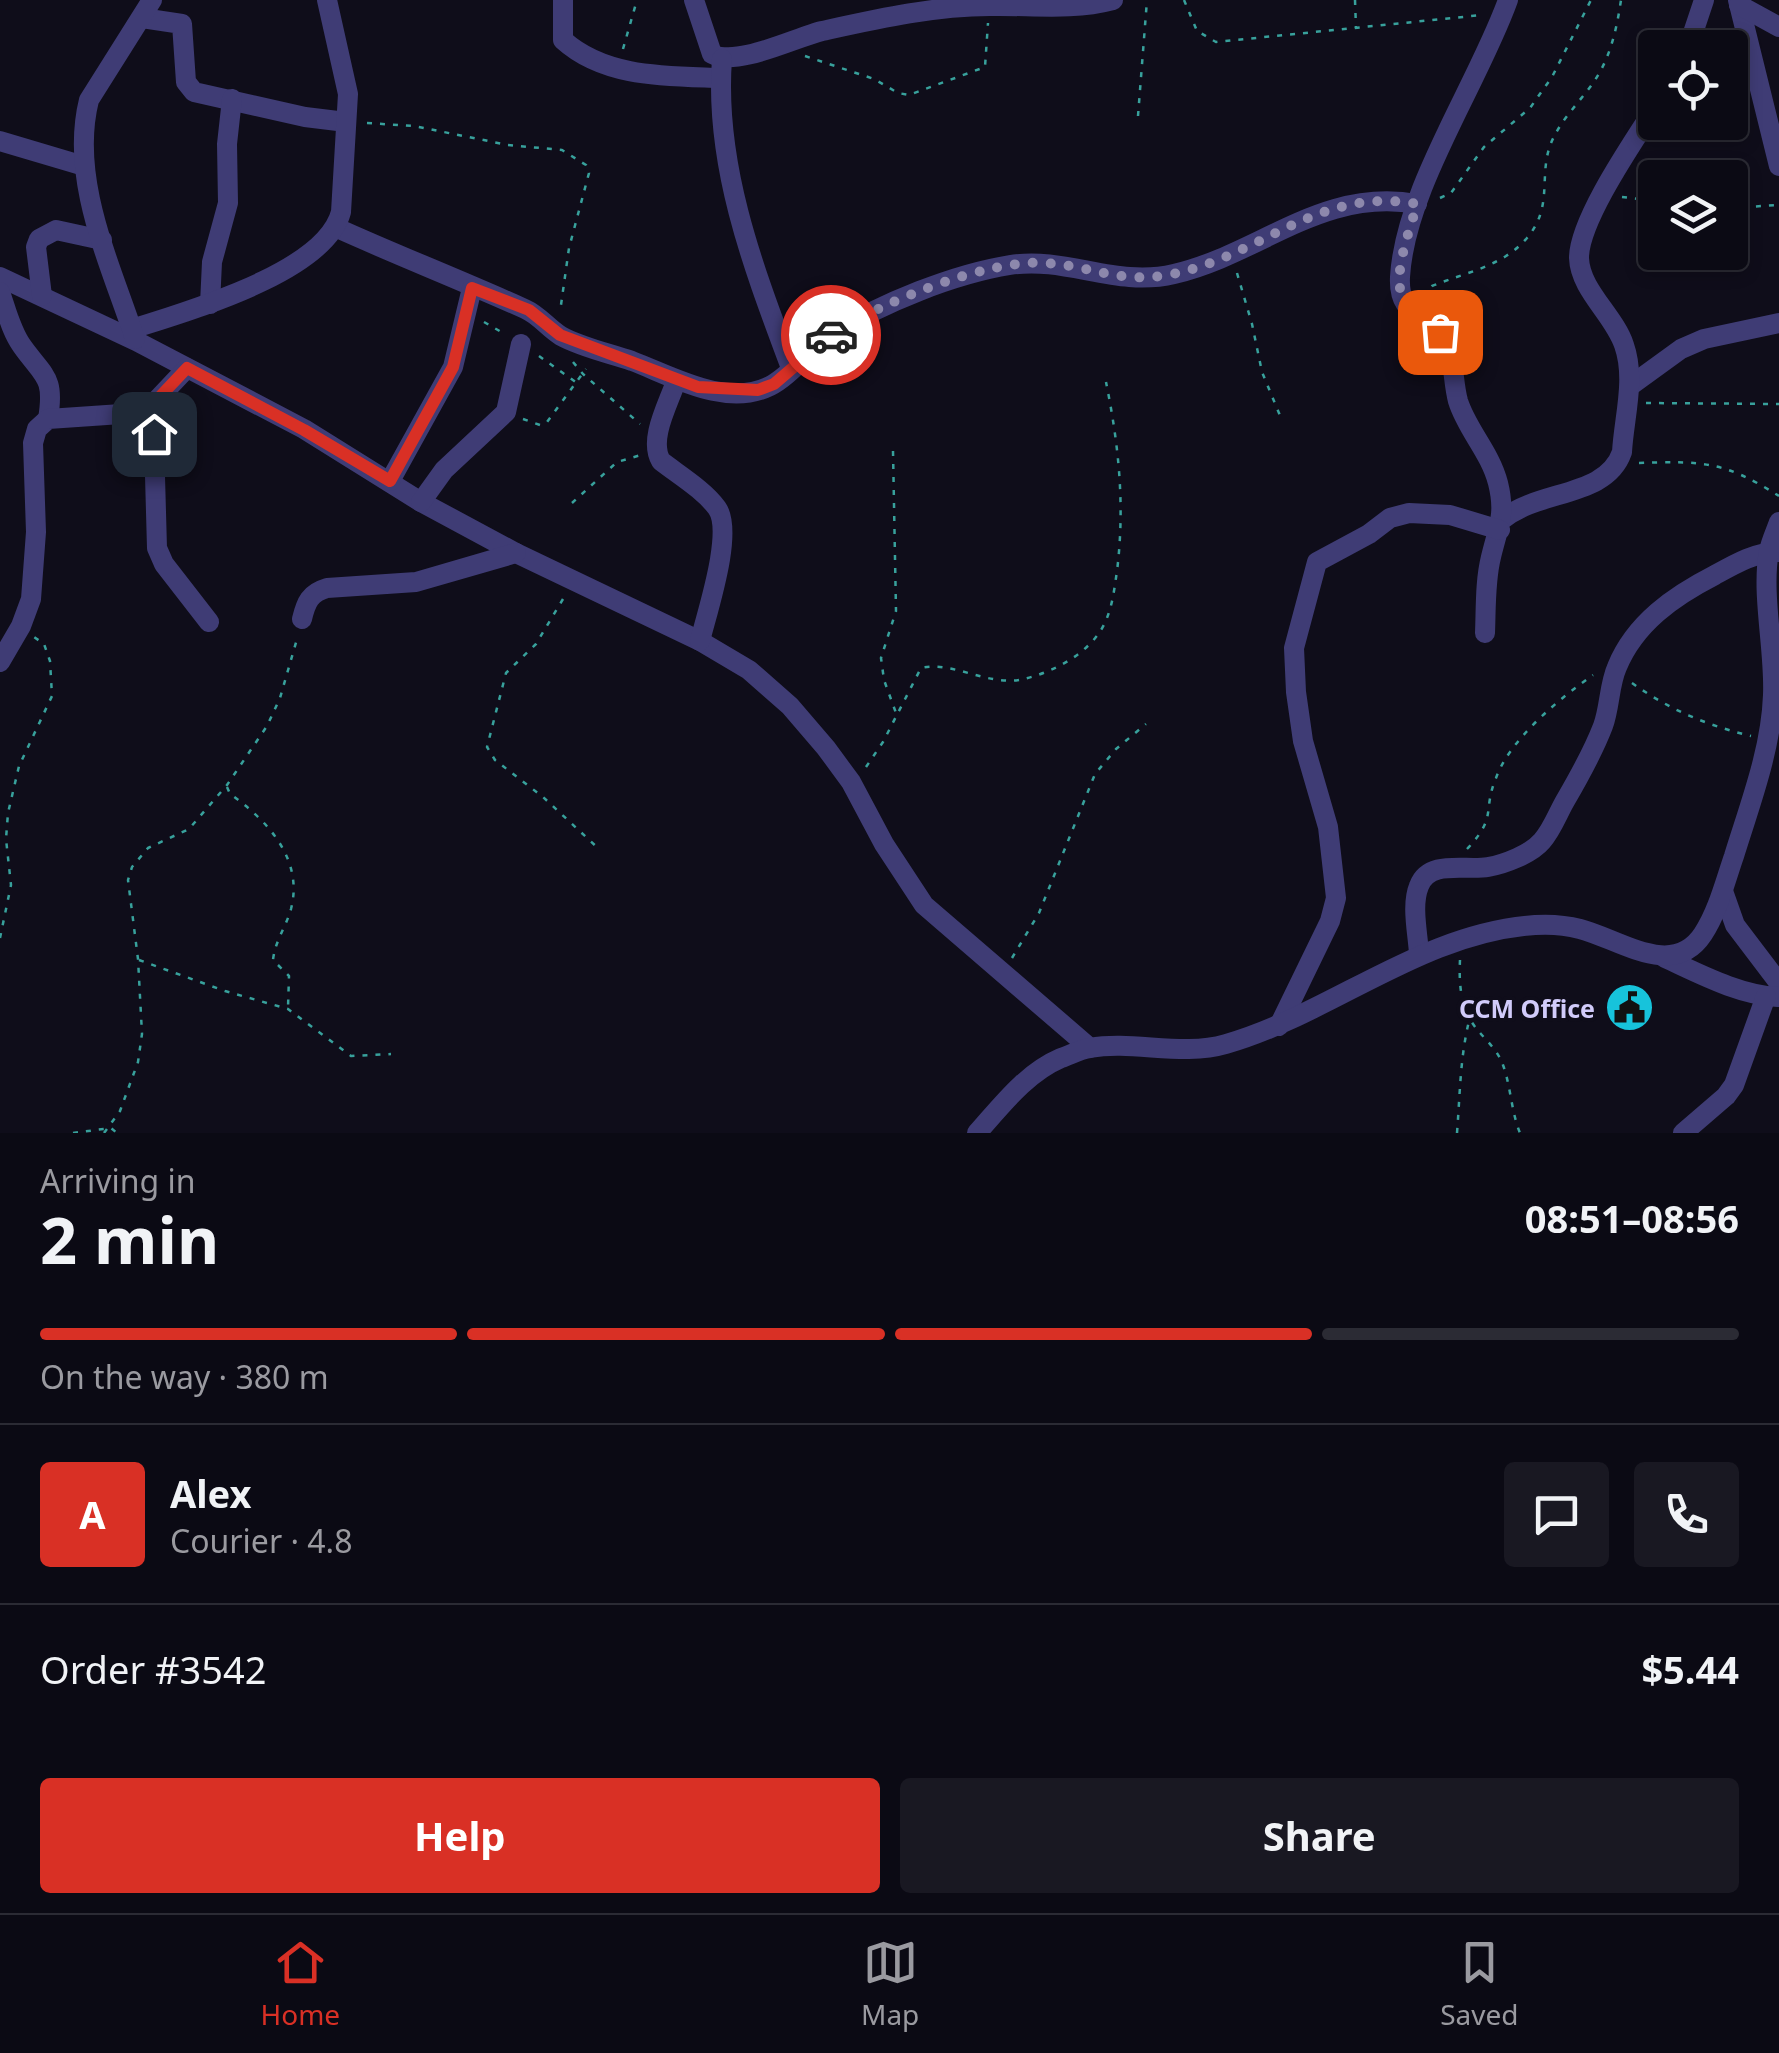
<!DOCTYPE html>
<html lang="en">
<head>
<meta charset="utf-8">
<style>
	:root { --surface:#0b0a14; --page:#191822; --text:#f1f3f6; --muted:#9a9aa0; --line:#2b2b34; --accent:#d93025 }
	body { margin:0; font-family:"Noto Sans",sans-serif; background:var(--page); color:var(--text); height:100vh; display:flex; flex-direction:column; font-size:38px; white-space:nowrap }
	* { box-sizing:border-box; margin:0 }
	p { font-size:32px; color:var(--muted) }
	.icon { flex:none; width:55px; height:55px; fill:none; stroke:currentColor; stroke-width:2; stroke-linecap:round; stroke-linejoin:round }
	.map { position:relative; height:1133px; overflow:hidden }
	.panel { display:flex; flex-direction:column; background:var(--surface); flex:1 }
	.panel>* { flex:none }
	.tools { position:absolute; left:1638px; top:30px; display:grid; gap:20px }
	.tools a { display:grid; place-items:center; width:110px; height:110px; border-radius:10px; background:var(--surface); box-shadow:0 5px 15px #0003,0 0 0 2px var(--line); font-size:50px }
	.pin { position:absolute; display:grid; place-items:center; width:85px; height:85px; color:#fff; margin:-42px; border-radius:20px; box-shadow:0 5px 15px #0006 }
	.courier { position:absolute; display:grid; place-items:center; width:100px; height:100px; margin:-50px; border:8px solid #d93025; border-radius:50%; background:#fff; color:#222; box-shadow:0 2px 12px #0007 }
	.summary em { font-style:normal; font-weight:700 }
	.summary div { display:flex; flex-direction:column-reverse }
	.summary { display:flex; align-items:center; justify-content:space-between; height:170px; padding:0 40px }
	h1 { font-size:65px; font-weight:700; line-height:75px }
	.bar { display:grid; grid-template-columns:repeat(4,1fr); gap:15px 10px; align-content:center; height:120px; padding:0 40px }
	.bar i { height:12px; border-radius:8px; background:var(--line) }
	.bar .on { background:var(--accent) }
	.bar p { grid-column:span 4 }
	.line { display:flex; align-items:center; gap:25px; padding:0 40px; border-top:2px solid var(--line) }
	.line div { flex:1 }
	.round { display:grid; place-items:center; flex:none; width:105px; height:105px; border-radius:10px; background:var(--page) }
	.action { display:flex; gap:20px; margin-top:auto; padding:20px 40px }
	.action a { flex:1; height:115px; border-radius:10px; background:var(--accent); color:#fff; font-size:40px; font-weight:700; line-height:115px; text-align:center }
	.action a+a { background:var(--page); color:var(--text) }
	.tab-bar { display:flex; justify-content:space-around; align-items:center; height:140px; border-top:2px solid var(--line); background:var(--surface); font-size:28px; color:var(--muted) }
	.tab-bar a { display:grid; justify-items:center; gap:5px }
	.tab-bar .on { color:var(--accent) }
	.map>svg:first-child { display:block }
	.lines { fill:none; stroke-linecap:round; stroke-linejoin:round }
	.path { stroke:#38a19c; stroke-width:2.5; stroke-dasharray:5 8; stroke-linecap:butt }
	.minor { stroke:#3f3c75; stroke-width:20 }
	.done { stroke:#8d88ac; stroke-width:10; stroke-dasharray:0 18 }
	.route { stroke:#d93025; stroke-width:12 }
	.labels { text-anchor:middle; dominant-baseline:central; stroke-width:8; stroke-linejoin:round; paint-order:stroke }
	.poi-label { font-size:25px; font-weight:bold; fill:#d1cbfa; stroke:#0f0d1a; text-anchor:end }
</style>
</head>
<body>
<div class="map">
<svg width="1779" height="1133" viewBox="0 0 1779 1133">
	<rect width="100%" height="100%" fill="#0f0d1a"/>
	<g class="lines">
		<!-- path -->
		<g class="path">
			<polyline points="1184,0 1197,31 1216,42 1482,15"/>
			<polyline points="1355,0 1356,28"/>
			<polyline points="623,49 637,0"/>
			<polyline points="805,56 874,79 898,93 909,95 985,67 988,23"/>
			<polyline points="1138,116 1147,0"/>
			<polyline points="367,123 414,126 508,145 562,150 586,165 589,173 569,248 560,312"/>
			<polyline points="1622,197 1655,201"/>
			<polyline points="1440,198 1451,193 1484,147 1530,108 1552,77 1591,0"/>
			<polyline points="1730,208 1779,205"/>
			<polyline points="1237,273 1252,324 1262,372 1281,418"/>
			<path d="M1423 296 1432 286C1466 272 1502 267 1527 238 1554 206 1538 176 1551 143 1561 119 1581 101 1595 80 1611 56 1617 27 1621 0"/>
			<polyline points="484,322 503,333"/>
			<polyline points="539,356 577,383"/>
			<polyline points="573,362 583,374 640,424"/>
			<polyline points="1646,403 1779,404"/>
			<polyline points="523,419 540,425 547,422 586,369"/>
			<polyline points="893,451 896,611 881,658 884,680 896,713"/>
			<path d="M1639 463C1703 461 1724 461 1779 496"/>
			<polyline points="572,503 617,462 641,455"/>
			<polyline points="563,599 536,644 506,673 487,747 495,760 543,797 599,849"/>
			<path d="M1632 683C1670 710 1706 725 1751 736"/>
			<path d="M866 767 883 742 921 668C952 661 986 685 1019 680 1049 674 1084 657 1101 630 1112 612 1114 591 1117 571 1125 506 1119 446 1106 382"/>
			<path d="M227 787 230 794C267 820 304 859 291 909 286 927 275 941 273 960L289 976 288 1008"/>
			<path d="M1467 849C1498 816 1482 812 1496 778 1510 739 1560 698 1593 675"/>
			<polyline points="0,938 11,885 6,839 8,813 19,766 52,696 50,661 44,644 34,637"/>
			<polyline points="1012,958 1039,913 1095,774 1116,749 1146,724"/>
			<polyline points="139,960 225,991 288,1009 351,1056 391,1054"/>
			<path d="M1460 960C1459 980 1460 1004 1471 1021 1481 1037 1496 1046 1503 1065 1511 1087 1511 1111 1520 1133"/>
			<polyline points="73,1133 111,1128 117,1133"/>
			<polyline points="104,1133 120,1111 138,1062 142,1034 138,959 128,880 132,867 148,848 189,829 227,785 267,726 280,698 297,639"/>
			<path d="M1457 1133C1460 1095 1460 1058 1469 1021"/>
		</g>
		<!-- minor -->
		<g class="minor">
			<path d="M563 0V40C605 78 667 76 720 78"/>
			<path d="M694 0 712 54C737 67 794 38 822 31 877 19 934 6 990 6 1032 5 1071 11 1113 0"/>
			<polyline points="1738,0 1779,166"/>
			<polyline points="1739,5 1779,27"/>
			<polyline points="142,18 182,24 186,82 194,92 305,117 346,122"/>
			<polyline points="1688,48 1704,0"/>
			<path d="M722 59C714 166 754 269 791 368"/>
			<polyline points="0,141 84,166"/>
			<path d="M337 228C399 256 463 281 525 309 539 315 548 328 561 336 583 348 609 353 632 361 672 376 726 408 770 386 792 375 811 347 834 333 882 303 954 274 1010 265 1067 256 1116 288 1174 274 1260 254 1322 187 1417 204"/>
			<polyline points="0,277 136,341 304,429 421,502 516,553 700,641 749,670 790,706 826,748 851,782 884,844 924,905 1090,1048"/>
			<path d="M0 292C6 309 11 331 22 346 44 377 55 376 48 419"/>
			<polyline points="42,296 36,247 39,239 56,230 102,240"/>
			<polyline points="210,304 212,262 228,203 227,144 232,99"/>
			<path d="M132 329C187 311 325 273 341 212L348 94 327 0"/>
			<path d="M135 339C111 265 69 180 89 100L152 0"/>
			<path d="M676 381C669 403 648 439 661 461 679 475 704 490 717 508 734 532 707 612 700 641"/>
			<polyline points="1630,386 1681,349 1704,339 1779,323"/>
			<polyline points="153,404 157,548 164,564 209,622"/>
			<polyline points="390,481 453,367 472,288"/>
			<polyline points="421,502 444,470 506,412 521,344"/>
			<path d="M1503 519C1540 489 1606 498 1622 452 1624 417 1636 379 1624 345 1614 315 1580 290 1579 258 1579 220 1634 141 1655 108"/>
			<path d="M302 619C306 602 310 593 327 588L416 582 516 553"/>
			<path d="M1485 633C1486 608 1485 581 1491 557 1498 527 1506 515 1498 483 1490 452 1467 430 1458 401 1452 379 1455 353 1442 334 1424 310 1398 317 1400 277 1405 189 1478 84 1508 0"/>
			<polyline points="0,662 21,626 31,599 36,532 33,443 37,429 48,419 136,413 153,404 187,368"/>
			<polyline points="1723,891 1735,925 1779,983"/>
			<path d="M1419 954C1418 934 1411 905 1419 886 1429 859 1466 871 1488 867 1505 864 1531 854 1542 841 1552 830 1558 813 1565 801 1579 777 1593 752 1603 726 1610 707 1609 685 1617 667 1635 623 1674 596 1715 575 1733 565 1757 551 1778 552"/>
			<path d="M1665 958C1700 974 1739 995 1778 997"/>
			<polyline points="1279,1026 1330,921 1336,898 1328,827 1303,741 1296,692 1294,648 1317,562 1369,534 1390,518 1409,513 1450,515 1500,530"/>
			<path d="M977 1133C1002 1105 1026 1073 1061 1058 1070 1055 1081 1049 1090 1048 1133 1040 1182 1057 1226 1044 1333 1013 1420 933 1535 925 1551 924 1565 925 1580 929 1619 939 1673 980 1703 934 1718 911 1725 882 1734 856 1750 804 1771 750 1773 695 1775 650 1761 594 1769 551 1771 541 1776 531 1779 522"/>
			<polyline points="1683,1133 1726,1096 1734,1085 1766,996"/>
		</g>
	</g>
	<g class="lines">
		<!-- done -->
		<path class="done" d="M831 335C880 303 987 259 1045 263 1093 266 1122 285 1173 274 1261 256 1319 186 1417 204 1410 232 1388 281 1407 307 1415 318 1430 322 1440 332"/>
		<!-- route -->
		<polyline class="route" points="154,434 153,404 187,368 304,430 390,481 453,367 472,288 529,310 560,335 698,387 758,390 774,384 831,335"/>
	</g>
	<!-- icons -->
	<defs>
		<symbol id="civic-disc" viewBox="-11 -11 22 22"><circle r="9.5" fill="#17c3db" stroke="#0f0d1a"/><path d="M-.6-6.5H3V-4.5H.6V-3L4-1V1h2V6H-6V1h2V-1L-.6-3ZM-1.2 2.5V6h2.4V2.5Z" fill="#111"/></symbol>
	</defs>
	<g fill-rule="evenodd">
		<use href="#civic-disc" x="1602" y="980" width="55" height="55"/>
	</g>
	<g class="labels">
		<!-- poi labels -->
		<g class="poi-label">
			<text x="1595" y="1008">CCM Office</text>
		</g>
	</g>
</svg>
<div class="tools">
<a><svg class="icon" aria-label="locate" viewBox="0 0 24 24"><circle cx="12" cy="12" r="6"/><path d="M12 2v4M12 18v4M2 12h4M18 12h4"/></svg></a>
<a><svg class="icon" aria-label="layers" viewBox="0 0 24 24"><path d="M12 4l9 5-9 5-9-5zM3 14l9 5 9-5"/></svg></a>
</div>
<div class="pin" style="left:1440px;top:332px;background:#ea580c"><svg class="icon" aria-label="bag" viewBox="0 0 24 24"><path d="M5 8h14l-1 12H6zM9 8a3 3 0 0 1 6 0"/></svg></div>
<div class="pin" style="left:154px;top:434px;background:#1f2937"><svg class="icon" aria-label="home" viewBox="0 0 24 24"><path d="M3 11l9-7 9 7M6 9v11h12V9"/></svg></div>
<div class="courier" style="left:831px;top:335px"><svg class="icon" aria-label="car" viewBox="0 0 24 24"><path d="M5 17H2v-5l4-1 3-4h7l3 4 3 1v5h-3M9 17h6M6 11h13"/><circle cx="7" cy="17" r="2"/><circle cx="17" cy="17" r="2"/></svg></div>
</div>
<section class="panel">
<div class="summary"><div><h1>2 min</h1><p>Arriving in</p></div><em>08:51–08:56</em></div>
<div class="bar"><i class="on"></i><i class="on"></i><i class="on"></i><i></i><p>On the way · 380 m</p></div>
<div class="line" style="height:180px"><b class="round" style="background:var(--accent);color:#fff">A</b><div><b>Alex</b><p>Courier · 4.8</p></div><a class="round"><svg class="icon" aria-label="chat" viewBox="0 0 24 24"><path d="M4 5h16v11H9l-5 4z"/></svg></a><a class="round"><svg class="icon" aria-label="phone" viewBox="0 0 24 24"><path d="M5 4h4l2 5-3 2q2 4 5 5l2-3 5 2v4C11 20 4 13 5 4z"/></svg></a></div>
<div class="line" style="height:130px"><div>Order #3542</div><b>$5.44</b></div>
<div class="action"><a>Help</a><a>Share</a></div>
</section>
<nav class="tab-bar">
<a class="on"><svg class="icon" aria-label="home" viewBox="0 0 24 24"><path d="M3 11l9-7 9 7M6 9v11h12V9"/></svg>Home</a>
<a><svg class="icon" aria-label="map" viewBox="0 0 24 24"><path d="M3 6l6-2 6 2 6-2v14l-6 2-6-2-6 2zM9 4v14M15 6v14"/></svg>Map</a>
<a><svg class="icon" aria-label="saved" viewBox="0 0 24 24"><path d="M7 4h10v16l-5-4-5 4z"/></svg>Saved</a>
</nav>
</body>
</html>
